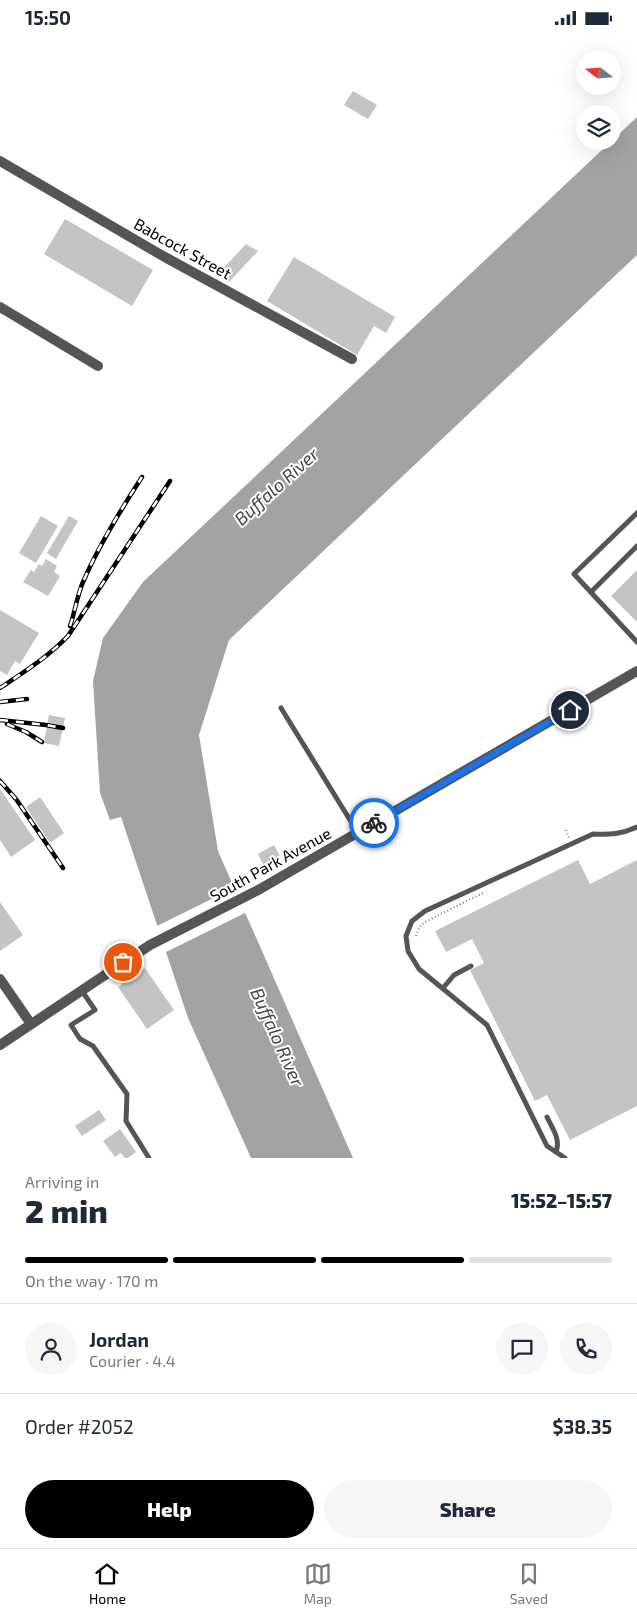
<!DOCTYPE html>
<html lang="en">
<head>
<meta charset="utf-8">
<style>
	:root { --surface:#fff; --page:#f6f6f7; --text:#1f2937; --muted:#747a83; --line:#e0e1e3; --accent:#000 }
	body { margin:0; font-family:"Exo 2",sans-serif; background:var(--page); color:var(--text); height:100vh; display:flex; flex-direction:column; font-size:19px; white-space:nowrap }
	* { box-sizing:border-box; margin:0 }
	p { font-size:16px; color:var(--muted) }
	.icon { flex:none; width:28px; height:28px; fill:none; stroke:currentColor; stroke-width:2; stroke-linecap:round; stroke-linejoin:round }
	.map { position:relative; height:1123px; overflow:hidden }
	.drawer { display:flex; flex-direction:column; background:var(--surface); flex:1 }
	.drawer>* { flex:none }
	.needle { width:32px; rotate:287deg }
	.buttons { position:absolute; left:576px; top:15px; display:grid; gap:10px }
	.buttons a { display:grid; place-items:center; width:45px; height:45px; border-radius:50%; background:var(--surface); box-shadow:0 5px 20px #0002; font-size:25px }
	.pin { position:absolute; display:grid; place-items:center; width:42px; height:42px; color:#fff; margin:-21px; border:2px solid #fff; border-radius:50%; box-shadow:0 1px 5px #0007 }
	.courier { position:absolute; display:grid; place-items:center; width:50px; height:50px; margin:-25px; border:4px solid #1a73e8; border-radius:50%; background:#fff; color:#222; box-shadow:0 1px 6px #0007 }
	.overview em { font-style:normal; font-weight:800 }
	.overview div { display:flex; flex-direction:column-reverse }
	.overview { display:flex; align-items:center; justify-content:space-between; height:85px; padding:0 25px }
	h1 { font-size:32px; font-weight:800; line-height:38px }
	.bar { display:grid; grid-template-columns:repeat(4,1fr); gap:8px 5px; align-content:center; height:60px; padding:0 25px }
	.bar i { height:6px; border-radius:4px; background:var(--line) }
	.bar .on { background:var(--accent) }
	.bar p { grid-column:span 4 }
	.line { display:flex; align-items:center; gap:12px; padding:0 25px; border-top:1px solid var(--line) }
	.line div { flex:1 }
	.round { display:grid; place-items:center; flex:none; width:52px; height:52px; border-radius:26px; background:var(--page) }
	.button { display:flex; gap:10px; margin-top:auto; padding:10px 25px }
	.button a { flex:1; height:58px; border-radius:30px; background:var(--accent); color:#fff; font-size:20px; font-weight:800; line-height:58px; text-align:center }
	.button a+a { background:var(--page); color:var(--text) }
	.status { display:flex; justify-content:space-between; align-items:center; height:35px; padding:0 25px; background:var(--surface); direction:ltr }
	.status svg { height:14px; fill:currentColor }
	.menu { display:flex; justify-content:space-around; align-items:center; height:70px; border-top:1px solid var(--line); background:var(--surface); font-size:14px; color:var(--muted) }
	.menu a { display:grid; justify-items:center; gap:2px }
	.menu .on { color:var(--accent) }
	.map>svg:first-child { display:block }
	.water { fill:#a3a3a3 }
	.pier { fill:#fff }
	.building { fill:#c4c4c4 }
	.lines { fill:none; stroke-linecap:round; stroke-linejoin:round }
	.path { stroke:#777; stroke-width:2; stroke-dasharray:1 2.5; stroke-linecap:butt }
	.service { stroke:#555; stroke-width:5 }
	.minor { stroke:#555; stroke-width:10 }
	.tertiary { stroke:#555; stroke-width:10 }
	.rail-casing { stroke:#000; stroke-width:4.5 }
	.rail { stroke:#fff; stroke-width:2.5; stroke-dasharray:8; stroke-linecap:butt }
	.done { stroke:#595959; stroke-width:5; stroke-dasharray:0 9 }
	.route { stroke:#1a73e8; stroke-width:6 }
	.labels { text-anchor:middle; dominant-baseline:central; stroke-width:4; stroke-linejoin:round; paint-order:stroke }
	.street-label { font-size:16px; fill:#000; stroke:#fff }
	.water-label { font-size:18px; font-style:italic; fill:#444; stroke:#fff }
</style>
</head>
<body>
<div class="status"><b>15:50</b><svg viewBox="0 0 49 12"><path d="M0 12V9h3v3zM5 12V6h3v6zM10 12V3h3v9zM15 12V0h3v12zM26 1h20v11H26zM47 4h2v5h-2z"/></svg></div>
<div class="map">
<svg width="637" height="1123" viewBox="0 0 637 1123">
	<rect width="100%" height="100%" fill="#fff"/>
	<!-- water -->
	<polygon class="water" points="637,82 637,220 229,605 199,700 218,816 353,1123 251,1123 188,983 121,782 110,785 100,758 93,646 103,603 143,547"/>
	<!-- pier -->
	<polygon class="pier" points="236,852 247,877 164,918 155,892"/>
	<!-- building -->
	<g class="building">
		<polygon points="353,56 377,70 368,84 344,70"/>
		<polygon points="65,184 153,235 132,271 44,219"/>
		<polygon points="246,209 258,216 229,247 217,240"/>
		<polygon points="294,222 395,282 386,298 374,291 357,320 267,266"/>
		<polygon points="41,481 58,491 36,528 19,518"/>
		<polygon points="69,481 78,486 56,524 47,518"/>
		<polygon points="46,524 57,531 54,537 60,541 48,561 23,547 31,535 34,537 39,529 42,531"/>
		<polygon points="637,535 637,587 611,561"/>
		<polygon points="0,575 39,598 20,629 15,626 7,640 0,636"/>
		<polygon points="49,680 65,683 59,711 44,708"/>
		<polygon points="0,754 35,805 11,822 0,805"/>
		<polygon points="40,762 64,798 50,808 26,772"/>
		<polygon points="274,810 280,821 264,831 258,819"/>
		<polygon points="578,825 590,849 637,825 637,1071 570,1105 547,1060 535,1066 470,935 484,928 472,904 446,917 435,896"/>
		<polygon points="243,839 243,841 247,839 250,845 235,852 232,845"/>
		<polygon points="0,867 23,900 0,916"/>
		<polygon points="145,933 174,975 147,994 118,952"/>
		<polygon points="99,1075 106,1085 82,1101 75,1091"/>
		<polygon points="120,1094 136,1117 128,1123 125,1123 121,1118 115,1122 103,1106"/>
	</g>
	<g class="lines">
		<!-- path -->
		<g class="path">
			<polyline points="566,795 569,803"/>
			<polyline points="416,901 419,893 425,887 485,857"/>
		</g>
		<!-- service -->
		<g class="service">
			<polyline points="637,478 574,539 637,607"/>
			<polyline points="591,557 637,511"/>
			<polyline points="281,673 358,798"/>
			<polyline points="443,953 454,940 471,931"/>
			<polyline points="82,956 95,975 71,990 80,1004 93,1011 127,1059 126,1086 149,1123"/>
			<path d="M547 1082C552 1093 561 1104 556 1117"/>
			<path d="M565 1123 547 1111 487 990 419 934 408 916 406 901 412 886 425 876 593 799C610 800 622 799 637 792"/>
		</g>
		<!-- minor -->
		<g class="minor">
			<polyline points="0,126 163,221 352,324"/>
			<polyline points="0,272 98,331"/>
			<polyline points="0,944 31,989"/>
		</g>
		<!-- tertiary -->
		<polyline class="tertiary" points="0,1010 150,910 260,854 637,636"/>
		<defs>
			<g id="rail">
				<path d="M70 591C75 577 77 561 83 547 99 510 120 476 142 442"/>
				<path d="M0 653C24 637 48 622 68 601L170 446"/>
				<polyline points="0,667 27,664"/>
				<polyline points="0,685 46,690 63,693"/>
				<polyline points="7,689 26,697 42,707"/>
				<polyline points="0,746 16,764 63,833"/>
			</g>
		</defs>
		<!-- rail casing -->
		<use href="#rail" class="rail-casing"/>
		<!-- rail -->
		<use href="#rail" class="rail"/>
	</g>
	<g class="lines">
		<!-- done -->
		<polyline class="done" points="123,927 150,910 260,854 374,788"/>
		<!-- route -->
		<polyline class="route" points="374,788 570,675"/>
	</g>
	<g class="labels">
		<!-- street labels -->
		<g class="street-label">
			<text transform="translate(183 213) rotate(29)">Babcock Street</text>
			<text transform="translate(270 829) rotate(-29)">South Park Avenue</text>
		</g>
		<!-- water labels -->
		<g class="water-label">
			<text transform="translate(276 451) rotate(-42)">Buffalo River</text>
			<text transform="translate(278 1002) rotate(66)">Buffalo River</text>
		</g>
	</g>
</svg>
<div class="buttons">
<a><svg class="needle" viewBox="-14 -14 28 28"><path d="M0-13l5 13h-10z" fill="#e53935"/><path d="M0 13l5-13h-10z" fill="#747a83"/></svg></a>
<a><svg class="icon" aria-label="layers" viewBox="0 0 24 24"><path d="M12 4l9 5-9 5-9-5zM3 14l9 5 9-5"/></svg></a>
</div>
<div class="pin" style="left:123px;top:927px;background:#ea580c"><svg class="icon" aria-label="bag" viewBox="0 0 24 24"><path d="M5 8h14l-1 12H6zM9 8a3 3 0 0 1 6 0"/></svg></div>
<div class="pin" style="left:570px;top:675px;background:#1f2937"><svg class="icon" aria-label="home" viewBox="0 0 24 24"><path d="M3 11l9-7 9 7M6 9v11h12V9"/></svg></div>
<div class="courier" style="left:374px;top:788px"><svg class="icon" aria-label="bike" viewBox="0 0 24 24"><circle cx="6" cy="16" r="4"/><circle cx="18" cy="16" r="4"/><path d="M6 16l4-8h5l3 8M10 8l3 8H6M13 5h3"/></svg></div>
</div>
<section class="drawer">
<div class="overview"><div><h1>2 min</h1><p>Arriving in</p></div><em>15:52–15:57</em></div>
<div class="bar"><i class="on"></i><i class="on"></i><i class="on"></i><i></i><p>On the way · 170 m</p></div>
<div class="line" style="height:90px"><a class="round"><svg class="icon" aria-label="person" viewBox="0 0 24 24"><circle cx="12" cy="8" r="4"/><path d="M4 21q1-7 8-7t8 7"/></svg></a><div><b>Jordan</b><p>Courier · 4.4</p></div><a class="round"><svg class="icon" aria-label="chat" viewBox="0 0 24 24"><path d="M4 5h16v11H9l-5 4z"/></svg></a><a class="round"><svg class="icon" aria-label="phone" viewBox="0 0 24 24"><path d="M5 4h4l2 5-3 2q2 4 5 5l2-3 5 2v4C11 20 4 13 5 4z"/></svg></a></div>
<div class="line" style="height:65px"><div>Order #2052</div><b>$38.35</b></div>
<div class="button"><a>Help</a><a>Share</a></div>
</section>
<nav class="menu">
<a class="on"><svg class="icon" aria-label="home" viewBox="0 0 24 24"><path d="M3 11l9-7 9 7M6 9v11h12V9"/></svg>Home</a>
<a><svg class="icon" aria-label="map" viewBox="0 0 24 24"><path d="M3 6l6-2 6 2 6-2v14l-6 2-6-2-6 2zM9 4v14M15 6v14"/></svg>Map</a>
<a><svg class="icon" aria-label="saved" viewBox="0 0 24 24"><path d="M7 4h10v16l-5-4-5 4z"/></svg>Saved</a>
</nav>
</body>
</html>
